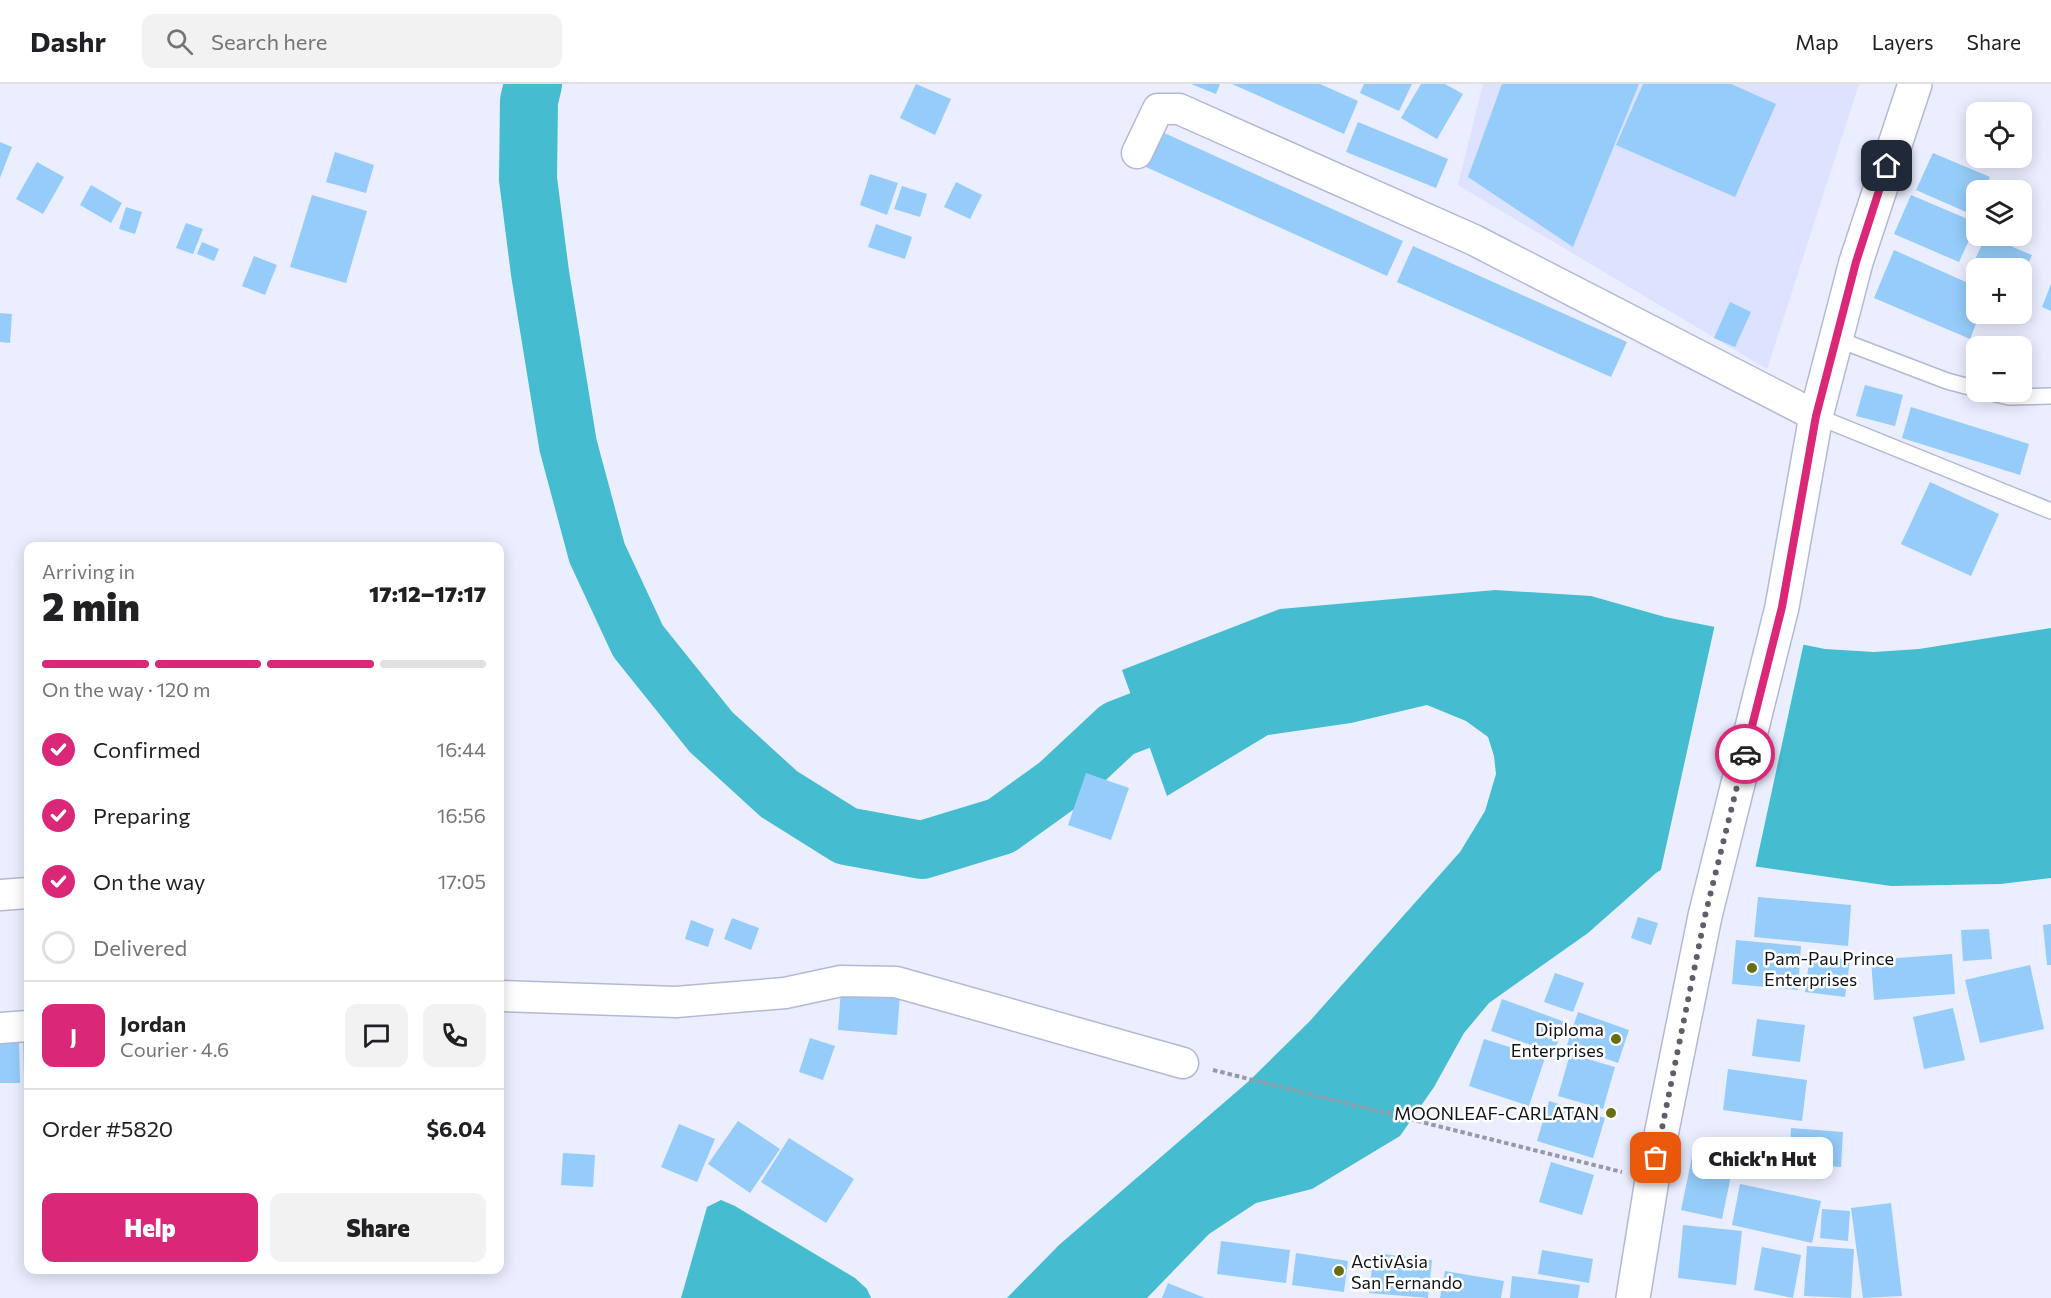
<!DOCTYPE html>
<html lang="en">
<head>
<meta charset="utf-8">
<style>
	:root { --surface:#fff; --page:#f2f2f2; --text:#202124; --muted:#757577; --line:#e0e0e0; --accent:#db2777 }
	body { margin:0; font-family:Commissioner,sans-serif; background:var(--page); color:var(--text); height:100vh; display:flex; flex-direction:column; font-size:22px; white-space:nowrap }
	* { box-sizing:border-box; margin:0 }
	p { font-size:20px; color:var(--muted) }
	.icon { flex:none; width:33px; height:33px; fill:none; stroke:currentColor; stroke-width:2; stroke-linecap:round; stroke-linejoin:round }
	.map { position:relative; flex:1; overflow:hidden }
	.sheet { position:absolute; left:24px; top:458px; width:480px; height:732px; display:flex; flex-direction:column; background:var(--surface); border-radius:12px; box-shadow:0 3px 15px #0003 }
	.sheet>* { flex:none }
	.tools { position:absolute; left:1966px; top:18px; display:grid; gap:12px }
	.tools a { display:grid; place-items:center; width:66px; height:66px; border-radius:12px; background:var(--surface); box-shadow:0 3px 15px #0003; font-size:30px }
	.pin { position:absolute; display:grid; place-items:center; width:51px; height:51px; color:#fff; margin:-26px; border-radius:12px; box-shadow:0 3px 9px #0006 }
	.courier { position:absolute; display:grid; place-items:center; width:60px; height:60px; margin:-30px; border:4px solid #db2777; border-radius:50%; background:#fff; color:#222; box-shadow:0 2px 8px #0007 }
	.bubble { position:absolute; height:42px; border-radius:12px; background:var(--surface); box-shadow:0 3px 15px #0003; font-size:20px; font-weight:800; line-height:42px; text-align:center }
	.headline em { font-style:normal; font-weight:800 }
	.headline div { display:flex; flex-direction:column-reverse }
	.headline { display:flex; align-items:center; justify-content:space-between; height:102px; padding:0 18px }
	h1 { font-size:39px; font-weight:800; line-height:45px }
	.bar { display:grid; grid-template-columns:repeat(4,1fr); gap:9px 6px; align-content:center; height:72px; padding:0 18px }
	.bar i { height:8px; border-radius:4px; background:var(--line) }
	.bar .on { background:var(--accent) }
	.bar p { grid-column:span 4 }
	.line { display:flex; align-items:center; gap:15px; padding:0 18px; border-top:2px solid var(--line) }
	.line div { flex:1 }
	.round { display:grid; place-items:center; flex:none; width:63px; height:63px; border-radius:12px; background:var(--page) }
	ol { padding:0 18px; list-style:none }
	li { display:flex; align-items:center; gap:18px; height:66px }
	li p { margin-inline-start:auto }
	li .icon { padding:6px; border-radius:50%; background:var(--accent); color:#fff; stroke-width:4 }
	li:last-child { color:var(--muted) }
	li i { width:33px; height:33px; border:3px solid var(--line); border-radius:50% }
	.button { display:flex; gap:12px; margin-top:auto; padding:12px 18px }
	.button a { flex:1; height:69px; border-radius:12px; background:var(--accent); color:#fff; font-size:24px; font-weight:800; line-height:69px; text-align:center }
	.button a+a { background:var(--page); color:var(--text) }
	header { display:flex; align-items:center; gap:36px; box-sizing:border-box; height:84px; padding:0 30px; background:var(--surface); border-bottom:2px solid var(--line) }
	header strong { font-size:28px }
	nav { display:flex; gap:33px; margin-inline-start:auto; font-size:21px }
	.search { width:420px; height:54px; background:var(--page); display:flex; align-items:center; gap:15px; box-sizing:border-box; padding:0 21px; border-radius:12px; color:var(--muted); font-size:22px }
	.map>svg:first-child { display:block }
	.built { fill:#dce2ff }
	.water { fill:#46bcd0 }
	.pier { fill:#eaeeff }
	.lines { fill:none; stroke-linecap:round; stroke-linejoin:round }
	.river { stroke:#46bcd0; stroke-width:58 }
	.building { fill:#95ccf9 }
	.lane-casing { stroke:#b3b9d5; stroke-width:18 }
	.street-casing { stroke:#b3b9d5; stroke-width:33 }
	.primary-casing { stroke:#b3b9d5; stroke-width:36 }
	.path { stroke:#9699a7; stroke-width:4; stroke-dasharray:4.5 3; stroke-linecap:butt }
	.lane { stroke:#fff; stroke-width:15 }
	.street { stroke:#fff; stroke-width:30 }
	.primary { stroke:#fff; stroke-width:33 }
	.done { stroke:#5d606b; stroke-width:6; stroke-dasharray:0 10.8 }
	.route { stroke:#db2777; stroke-width:8 }
	.poi-dot { fill:#676e13; stroke:#fff; stroke-width:2 }
	.labels { text-anchor:middle; dominant-baseline:central; stroke-width:5; stroke-linejoin:round; paint-order:stroke }
	.poi-label { font-size:18px; fill:#11131c; stroke:#fff; text-anchor:start }
</style>
</head>
<body>
<header>
<strong>Dashr</strong>
<div class="search"><svg class="icon" aria-label="search" viewBox="0 0 24 24"><circle cx="10" cy="10" r="6"/><path d="M15 15l6 6"/></svg>Search here</div>
<nav><a>Map</a><a>Layers</a><a>Share</a></nav>
</header>
<div class="map">
<svg width="2051" height="1214" viewBox="0 0 2051 1214">
	<rect width="100%" height="100%" fill="#eaeeff"/>
	<!-- built -->
	<polygon class="built" points="1483,0 1859,0 1767,285 1458,101"/>
	<!-- water -->
	<g class="water">
		<polygon points="1495,506 1591,512 1665,533 1825,565 1874,568 1919,565 2051,544 2051,794 2001,800 1891,802 1683,772 1656,789 1588,849 1489,919 1464,949 1434,1003 1400,1052 1312,1105 1256,1119 1209,1150 1147,1214 1007,1214 1059,1161 1249,997 1309,938 1460,768 1485,727 1496,690 1494,672 1488,653 1466,637 1427,621 1351,639 1268,651 1167,712 1122,586 1280,525"/>
		<polygon points="721,1116 735,1122 855,1194 867,1205 871,1214 681,1214 707,1123"/>
	</g>
	<!-- pier -->
	<polygon class="pier" points="1715,540 1804,558 1755,785 1684,775 1660,790"/>
	<g class="lines">
		<!-- river -->
		<polyline class="river" points="533,0 529,17 528,95 540,189 568,361 597,469 638,557 711,648 779,710 846,752 922,766 1001,742 1058,701 1118,645 1214,608"/>
	</g>
	<!-- building -->
	<g class="building">
		<polygon points="916,0 951,15 935,51 900,34"/>
		<polygon points="1191,0 1220,0 1216,10"/>
		<polygon points="1232,0 1320,0 1358,17 1344,50"/>
		<polygon points="1364,0 1412,0 1399,27 1360,9"/>
		<polygon points="1421,0 1445,0 1463,10 1437,55 1401,34"/>
		<polygon points="1502,0 1639,0 1573,163 1468,93"/>
		<polygon points="1643,0 1731,0 1776,20 1735,113 1616,61"/>
		<polygon points="1358,38 1448,75 1436,104 1346,68"/>
		<polygon points="1162,48 1403,157 1387,192 1146,83"/>
		<polygon points="0,58 12,63 0,94"/>
		<polygon points="335,68 374,81 366,109 326,98"/>
		<polygon points="1933,69 1990,93 1984,106 1977,106 1977,122 1973,131 1916,106"/>
		<polygon points="37,78 64,93 43,130 16,115"/>
		<polygon points="870,90 898,99 887,131 860,121"/>
		<polygon points="956,98 982,111 970,135 944,123"/>
		<polygon points="91,101 122,119 111,139 80,121"/>
		<polygon points="902,102 927,110 920,133 894,125"/>
		<polygon points="312,111 367,127 346,199 290,183"/>
		<polygon points="1911,111 1977,139 1959,178 1894,150"/>
		<polygon points="126,123 142,128 135,150 119,145"/>
		<polygon points="186,139 203,145 193,170 176,164"/>
		<polygon points="876,140 912,153 905,175 868,163"/>
		<polygon points="1986,152 2032,171 2022,193 2022,184 1977,184 1977,189 1970,186"/>
		<polygon points="202,158 219,165 214,177 197,170"/>
		<polygon points="1413,162 1627,258 1611,293 1397,198"/>
		<polygon points="1894,166 1977,203 1977,230 1980,230 1970,255 1874,214"/>
		<polygon points="254,172 277,181 265,211 242,202"/>
		<polygon points="2051,200 2051,227 2042,223"/>
		<polygon points="1730,218 1751,228 1735,263 1714,254"/>
		<polygon points="0,229 12,230 10,259 0,258"/>
		<polygon points="1865,301 1903,311 1895,342 1856,332"/>
		<polygon points="1911,323 2029,360 2020,391 1902,354"/>
		<polygon points="1930,398 1999,430 1971,492 1901,460"/>
		<polygon points="1086,689 1129,704 1111,756 1068,741"/>
		<polygon points="1758,813 1851,821 1848,862 1754,853"/>
		<polygon points="1638,833 1658,839 1651,861 1631,854"/>
		<polygon points="732,834 759,844 751,866 724,855"/>
		<polygon points="691,836 714,845 708,863 685,855"/>
		<polygon points="2051,840 2051,881 2047,881 2043,841"/>
		<polygon points="1989,845 1992,875 1963,877 1961,846"/>
		<polygon points="1736,856 1801,862 1798,906 1732,900"/>
		<polygon points="1952,870 1955,910 1874,916 1871,876"/>
		<polygon points="1810,871 1850,876 1845,913 1805,908"/>
		<polygon points="2030,881 2044,945 1980,959 1965,896"/>
		<polygon points="1555,889 1584,899 1573,928 1544,918"/>
		<polygon points="841,905 900,910 897,951 838,946"/>
		<polygon points="1502,915 1565,938 1554,969 1491,947"/>
		<polygon points="1953,924 1965,976 1924,985 1913,933"/>
		<polygon points="1578,928 1629,946 1618,979 1567,961"/>
		<polygon points="1757,935 1805,941 1800,978 1752,972"/>
		<polygon points="23,950 28,950 28,994 24,994"/>
		<polygon points="0,953 19,953 20,999 0,999"/>
		<polygon points="810,954 835,962 823,996 799,988"/>
		<polygon points="1484,955 1545,974 1529,1022 1469,1002"/>
		<polygon points="1570,970 1615,983 1603,1025 1558,1012"/>
		<polygon points="1728,985 1807,996 1802,1037 1723,1026"/>
		<polygon points="24,1004 28,1004 28,1058 27,1058"/>
		<polygon points="1549,1017 1605,1034 1593,1074 1537,1057"/>
		<polygon points="738,1037 780,1065 750,1109 708,1080"/>
		<polygon points="679,1040 715,1055 697,1098 661,1083"/>
		<polygon points="1791,1044 1843,1048 1841,1083 1789,1079"/>
		<polygon points="789,1054 854,1095 826,1139 761,1098"/>
		<polygon points="563,1069 595,1071 593,1103 561,1101"/>
		<polygon points="1692,1073 1733,1082 1722,1135 1681,1126"/>
		<polygon points="1551,1078 1594,1091 1582,1131 1539,1118"/>
		<polygon points="1740,1100 1821,1117 1812,1159 1732,1141"/>
		<polygon points="1891,1119 1902,1212 1863,1214 1851,1124"/>
		<polygon points="1822,1125 1850,1127 1848,1157 1820,1154"/>
		<polygon points="1683,1141 1742,1147 1736,1201 1678,1194"/>
		<polygon points="1221,1157 1290,1166 1286,1199 1217,1190"/>
		<polygon points="1807,1162 1854,1165 1851,1214 1804,1212"/>
		<polygon points="1762,1163 1801,1171 1793,1214 1754,1206"/>
		<polygon points="1542,1166 1593,1175 1589,1199 1538,1190"/>
		<polygon points="1296,1169 1348,1177 1344,1208 1292,1201"/>
		<polygon points="1374,1169 1432,1176 1428,1214 1369,1209"/>
		<polygon points="1445,1187 1504,1197 1501,1214 1440,1214"/>
		<polygon points="1512,1192 1580,1201 1578,1214 1510,1214"/>
		<polygon points="1168,1199 1205,1214 1162,1214"/>
	</g>
	<g class="lines">
		<defs>
			<g id="lane">
				<polyline points="1837,255 1947,297 1977,305"/>
				<polyline points="1987,308 2009,313 2051,312"/>
				<polyline points="1816,332 2051,427"/>
			</g>
			<g id="street">
				<polyline points="1137,69 1158,25 1179,25 1474,156 1816,332"/>
				<polyline points="0,811 28,809"/>
				<polyline points="500,912 676,918 785,909 841,897 896,898 1183,979"/>
				<polyline points="0,944 28,942"/>
			</g>
			<polyline id="primary" points="1633,1214 1652,1096 1705,832 1782,523 1816,332 1856,178 1915,0"/>
		</defs>
		<!-- lane casing -->
		<use href="#lane" class="lane-casing"/>
		<!-- street casing -->
		<use href="#street" class="street-casing"/>
		<!-- primary casing -->
		<use href="#primary" class="primary-casing"/>
		<!-- path -->
		<polyline class="path" points="1213,986 1622,1088"/>
		<!-- lane -->
		<use href="#lane" class="lane"/>
		<!-- street -->
		<use href="#street" class="street"/>
		<!-- primary -->
		<use href="#primary" class="primary"/>
	</g>
	<g class="lines">
		<!-- done -->
		<polyline class="done" points="1656,1074 1705,832 1745,670"/>
		<!-- route -->
		<polyline class="route" points="1745,670 1782,523 1816,332 1856,178 1887,82"/>
	</g>
	<!-- markers -->
	<g class="poi-dot">
		<circle cx="1752" cy="884" r="6"/>
		<circle cx="1616" cy="955" r="6"/>
		<circle cx="1611" cy="1029" r="6"/>
		<circle cx="1339" cy="1187" r="6"/>
	</g>
	<g class="labels">
		<!-- poi labels -->
		<g class="poi-label">
			<text x="1764" y="874">Pam-Pau Prince<tspan x="1764" dy="21">Enterprises</tspan></text>
			<text x="1604" y="945" text-anchor="end">Diploma<tspan x="1604" dy="21">Enterprises</tspan></text>
			<text x="1599" y="1029" text-anchor="end">MOONLEAF-CARLATAN</text>
			<text x="1351" y="1177">ActivAsia<tspan x="1351" dy="21">San Fernando</tspan></text>
		</g>
	</g>
</svg>
<div class="tools">
<a><svg class="icon" aria-label="locate" viewBox="0 0 24 24"><circle cx="12" cy="12" r="6"/><path d="M12 2v4M12 18v4M2 12h4M18 12h4"/></svg></a>
<a><svg class="icon" aria-label="layers" viewBox="0 0 24 24"><path d="M12 4l9 5-9 5-9-5zM3 14l9 5 9-5"/></svg></a>
<a>+</a>
<a>−</a>
</div>
<div class="pin" style="left:1656px;top:1074px;background:#ea580c"><svg class="icon" aria-label="bag" viewBox="0 0 24 24"><path d="M5 8h14l-1 12H6zM9 8a3 3 0 0 1 6 0"/></svg></div>
<div class="pin" style="left:1887px;top:82px;background:#1f2937"><svg class="icon" aria-label="home" viewBox="0 0 24 24"><path d="M3 11l9-7 9 7M6 9v11h12V9"/></svg></div>
<div class="courier" style="left:1745px;top:670px"><svg class="icon" aria-label="car" viewBox="0 0 24 24"><path d="M5 17H2v-5l4-1 3-4h7l3 4 3 1v5h-3M9 17h6M6 11h13"/><circle cx="7" cy="17" r="2"/><circle cx="17" cy="17" r="2"/></svg></div>
<div class="bubble" style="left:1692px;top:1053px;width:141px">Chick'n Hut</div>
<section class="sheet">
<div class="headline"><div><h1>2 min</h1><p>Arriving in</p></div><em>17:12–17:17</em></div>
<div class="bar"><i class="on"></i><i class="on"></i><i class="on"></i><i></i><p>On the way · 120 m</p></div>
<ol>
<li><svg class="icon" aria-label="check" viewBox="0 0 24 24"><path d="M5 12l5 5 9-10"/></svg>Confirmed<p>16:44</p></li>
<li><svg class="icon" aria-label="check" viewBox="0 0 24 24"><path d="M5 12l5 5 9-10"/></svg>Preparing<p>16:56</p></li>
<li><svg class="icon" aria-label="check" viewBox="0 0 24 24"><path d="M5 12l5 5 9-10"/></svg>On the way<p>17:05</p></li>
<li><i></i>Delivered</li>
</ol>
<div class="line" style="height:108px"><b class="round" style="background:var(--accent);color:#fff">J</b><div><b>Jordan</b><p>Courier · 4.6</p></div><a class="round"><svg class="icon" aria-label="chat" viewBox="0 0 24 24"><path d="M4 5h16v11H9l-5 4z"/></svg></a><a class="round"><svg class="icon" aria-label="phone" viewBox="0 0 24 24"><path d="M5 4h4l2 5-3 2q2 4 5 5l2-3 5 2v4C11 20 4 13 5 4z"/></svg></a></div>
<div class="line" style="height:78px"><div>Order #5820</div><b>$6.04</b></div>
<div class="button"><a>Help</a><a>Share</a></div>
</section>
</div>
</body>
</html>
